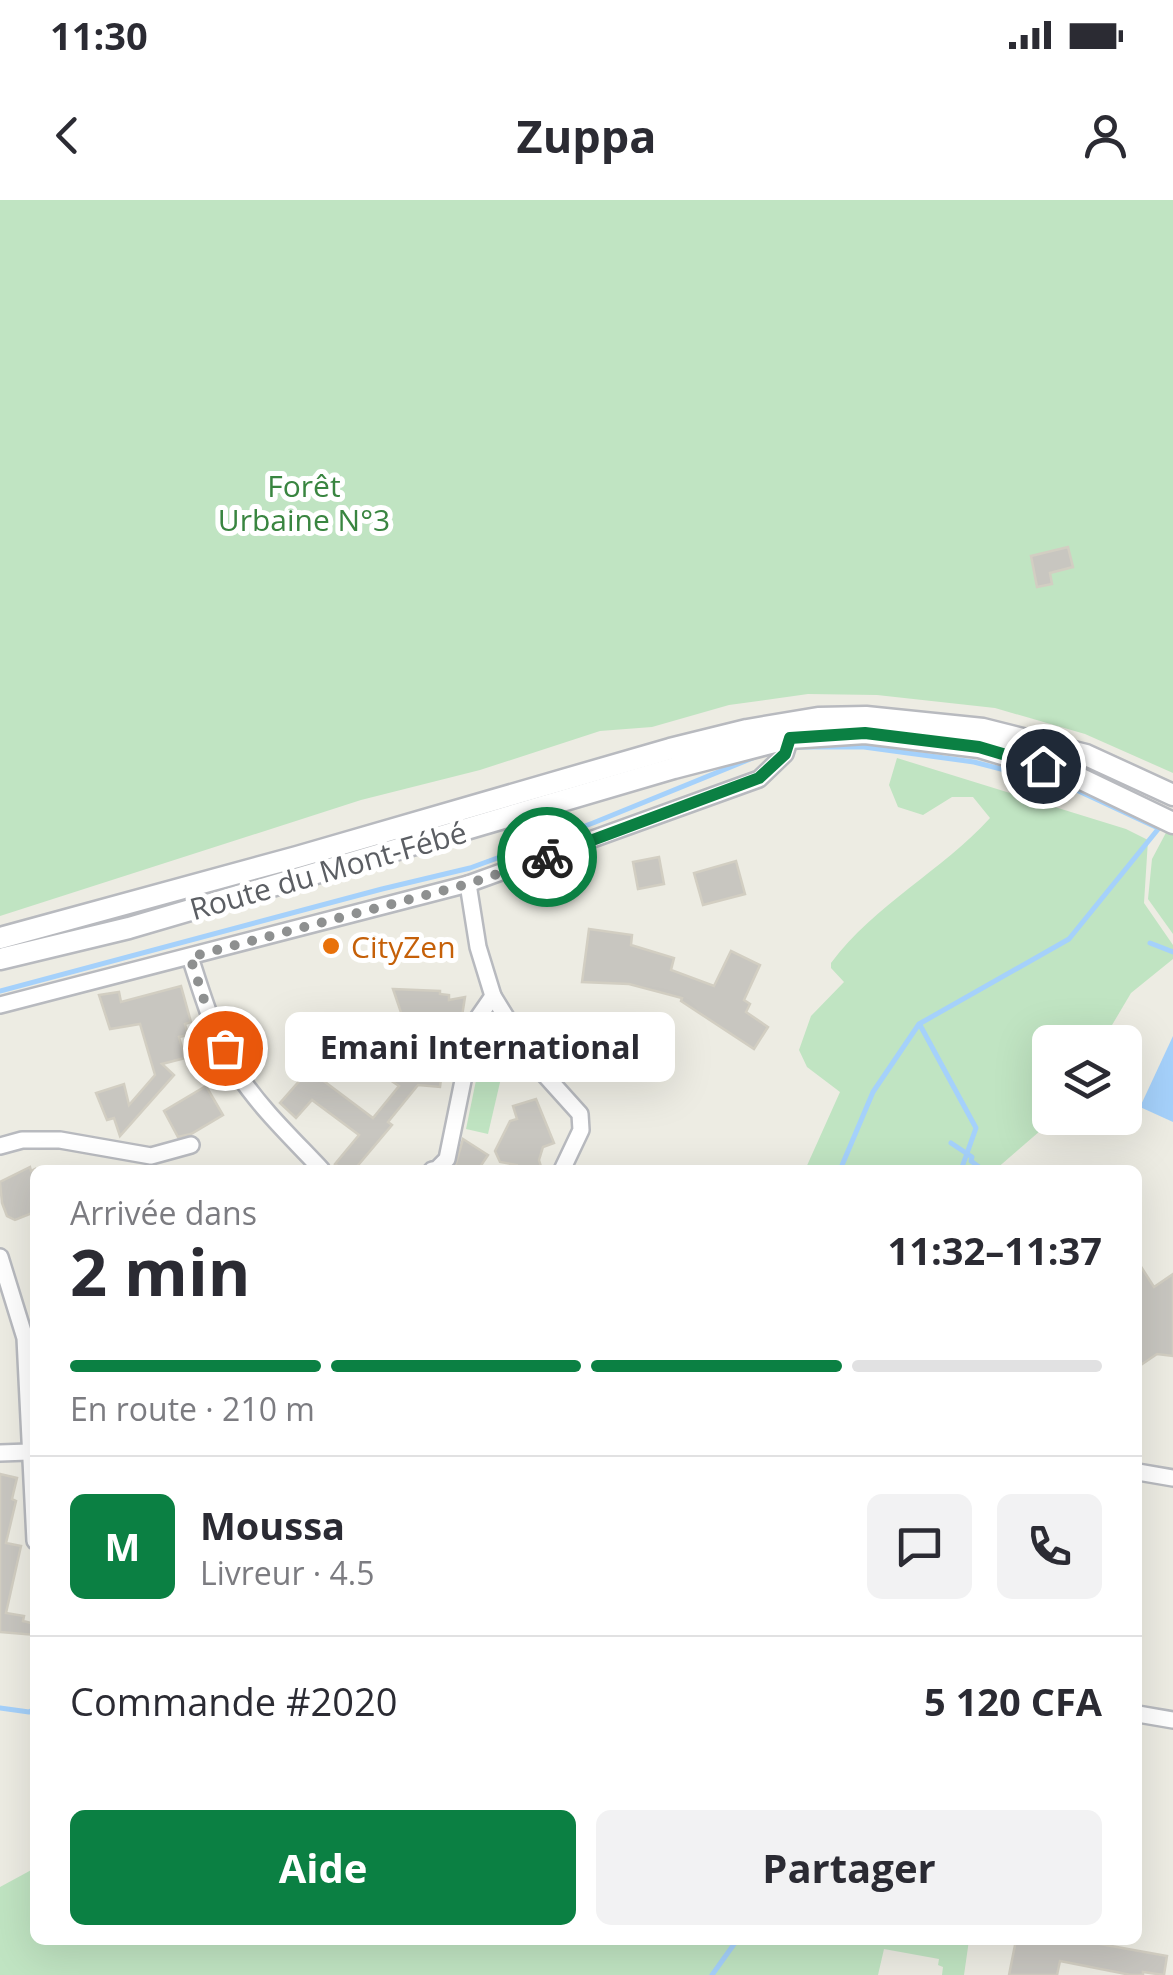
<!DOCTYPE html>
<html lang="fr">
<head>
<meta charset="utf-8">
<style>
	:root { --surface:#fff; --page:#f2f2f3; --text:#2b2b33; --muted:#7c7c81; --line:#e1e1e2; --accent:#0b8043 }
	body { margin:0; font-family:"Open Sans",sans-serif; background:var(--page); color:var(--text); height:100vh; display:flex; flex-direction:column; font-size:38px; white-space:nowrap }
	* { box-sizing:border-box; margin:0 }
	p { font-size:32px; color:var(--muted) }
	.icon { flex:none; width:55px; height:55px; fill:none; stroke:currentColor; stroke-width:2; stroke-linecap:round; stroke-linejoin:round }
	.map { position:relative; flex:1; overflow:hidden }
	.sheet { position:absolute; left:30px; top:965px; width:1112px; height:780px; display:flex; flex-direction:column; background:var(--surface); border-radius:15px; box-shadow:0 10px 40px #0002 }
	.sheet>* { flex:none }
	.buttons { position:absolute; left:1032px; top:825px; display:grid; gap:20px }
	.buttons a { display:grid; place-items:center; width:110px; height:110px; border-radius:15px; background:var(--surface); box-shadow:0 10px 40px #0002; font-size:50px }
	.pin { position:absolute; display:grid; place-items:center; width:85px; height:85px; color:#fff; margin:-42px; border:5px solid #fff; border-radius:50%; box-shadow:0 2px 10px #0007 }
	.courier { position:absolute; display:grid; place-items:center; width:100px; height:100px; margin:-50px; border:8px solid #0b8043; border-radius:50%; background:#fff; color:#222; box-shadow:0 2px 12px #0007 }
	.bubble { position:absolute; height:70px; border-radius:15px; background:var(--surface); box-shadow:0 10px 40px #0002; font-size:32px; font-weight:700; line-height:70px; text-align:center }
	.headline em { font-style:normal; font-weight:700 }
	.headline div { display:flex; flex-direction:column-reverse }
	.headline { display:flex; align-items:center; justify-content:space-between; height:170px; padding:0 40px }
	h1 { font-size:65px; font-weight:700; line-height:75px }
	.bar { display:grid; grid-template-columns:repeat(4,1fr); gap:15px 10px; align-content:center; height:120px; padding:0 40px }
	.bar i { height:12px; border-radius:8px; background:var(--line) }
	.bar .active { background:var(--accent) }
	.bar p { grid-column:span 4 }
	.line { display:flex; align-items:center; gap:25px; padding:0 40px; border-top:2px solid var(--line) }
	.line div { flex:1 }
	.round { display:grid; place-items:center; flex:none; width:105px; height:105px; border-radius:15px; background:var(--page) }
	.button { display:flex; gap:20px; margin-top:auto; padding:20px 40px }
	.button a { flex:1; height:115px; border-radius:15px; background:var(--accent); color:#fff; font-size:40px; font-weight:700; line-height:115px; text-align:center }
	.button a+a { background:var(--page); color:var(--text) }
	.status { display:flex; justify-content:space-between; align-items:center; height:70px; padding:0 50px; background:var(--surface); direction:ltr }
	.status svg { height:28px; fill:currentColor }
	header { display:flex; justify-content:space-between; align-items:center; height:130px; padding:0 40px; background:var(--surface); font-size:45px; font-weight:700 }
	.map>svg:first-child { display:block }
	.green { fill:#c0e4c2 }
	.water { fill:#a5d1fb }
	.lines { fill:none; stroke-linecap:round; stroke-linejoin:round }
	.stream { stroke:#a5d1fb; stroke-width:5 }
	.building { fill:#c8c6c0; stroke:#d2cec2; stroke-width:2.5 }
	.minor-casing { stroke:#b8babf; stroke-width:20 }
	.tertiary-casing { stroke:#b8babf; stroke-width:25 }
	.minor { stroke:#fff; stroke-width:15 }
	.tertiary { stroke:#fff; stroke-width:20 }
	.done { stroke:#8e9090; stroke-width:10; stroke-dasharray:0 18 }
	.route { stroke:#0b8043; stroke-width:12 }
	.food-dot { fill:#e8710a; stroke:#fff; stroke-width:4 }
	.labels { text-anchor:middle; dominant-baseline:central; stroke-width:10; stroke-linejoin:round; paint-order:stroke }
	.park-label { font-size:30px; fill:#398540; stroke:#fff }
	.street-label { font-size:30px; fill:#5b5e63; stroke:#fff }
	.food-label { font-size:30px; fill:#c56008; stroke:#fff; text-anchor:start }
</style>
</head>
<body>
<div class="status"><b>11:30</b><svg viewBox="0 0 49 12"><path d="M0 12V9h3v3zM5 12V6h3v6zM10 12V3h3v9zM15 12V0h3v12zM26 1h20v11H26zM47 4h2v5h-2z"/></svg></div>
<header><svg class="icon" aria-label="back" viewBox="0 0 24 24"><path d="M15 5l-7 7 7 7"/></svg>Zuppa<svg class="icon" aria-label="person" viewBox="0 0 24 24"><circle cx="12" cy="8" r="4"/><path d="M4 21q1-7 8-7t8 7"/></svg></header>
<div class="map">
<svg width="1173" height="1775" viewBox="0 0 1173 1775">
	<rect width="100%" height="100%" fill="#edece3"/>
	<!-- green -->
	<g class="green">
		<polygon points="0,0 1173,0 1173,573 1085,534 995,508 877,495 808,494 729,505 652,527 600,531 480,570 361,600 0,716"/>
		<path d="M897 558 1126 629 1148 640 1144 703 1173 745V759L1131 793 1102 842H1050V918H1055L995 970H805L840 892 807 867 799 850 811 816 844 782 831 768V763C875 704 942 671 990 618L973 597H952L923 615 898 607 889 585Z"/>
		<polygon points="1169,627 1173,630 1173,734 1148,699 1152,659"/>
		<polygon points="480,861 504,865 488,934 466,929"/>
		<polygon points="35,1668 35,1740 969,1740 964,1775 942,1775 943,1767 938,1765 939,1759 884,1749 878,1775 0,1775 0,1687"/>
	</g>
	<!-- water -->
	<polygon class="water" points="1173,836 1173,922 1140,907"/>
	<g class="lines">
		<!-- stream -->
		<g class="stream">
			<polyline points="799,547 864,547 974,562 1070,587 1158,628"/>
			<polyline points="1150,743 1173,752"/>
			<polyline points="0,791 382,689 470,668 593,623 760,555"/>
			<polyline points="920,825 976,928 961,970"/>
			<polyline points="951,943 972,957 971,961 983,970"/>
			<polyline points="840,970 873,892 919,824 1069,739 1159,628"/>
			<polyline points="0,1508 29,1512 35,1509"/>
			<polyline points="712,1775 737,1740"/>
		</g>
	</g>
	<!-- building -->
	<g class="building">
		<polygon points="1068,347 1073,367 1050,373 1052,384 1037,387 1031,356"/>
		<polygon points="659,657 664,684 638,689 633,662"/>
		<polygon points="736,661 745,694 703,705 694,673"/>
		<polygon points="589,729 632,735 631,745 674,758 671,770 714,786 731,751 760,765 744,800 750,804 746,812 768,827 754,849 681,801 682,798 629,784 582,782"/>
		<polygon points="181,786 191,822 185,824 188,835 179,837 185,858 162,864 174,875 120,936 114,918 107,920 96,893 124,884 129,905 155,875 140,824 110,829 99,795 119,792 121,802"/>
		<polygon points="393,789 440,791 440,794 449,795 449,800 465,797 454,867 443,864 440,887 418,885 388,922 392,925 354,970 343,970 335,964 359,935 312,900 296,918 280,903 309,870 373,918 399,886 335,843 346,828 406,870 408,833"/>
		<polygon points="206,886 223,915 191,934 178,937 164,911"/>
		<polygon points="536,899 554,943 543,947 539,960 542,970 519,970 517,965 500,962 495,951 510,921 517,919 513,906"/>
		<polygon points="463,939 488,955 478,970 455,967"/>
		<polygon points="30,967 31,971 35,969 35,1012 15,1020 7,1016 2,1003 0,982"/>
		<polygon points="1138,1062 1154,1087 1173,1074 1173,1156 1157,1154 1138,1167"/>
		<polygon points="0,1274 17,1278 12,1299 16,1301 6,1343 21,1346 6,1413 24,1416 23,1421 35,1424 35,1435 0,1432"/>
		<polygon points="1016,1740 1078,1740 1167,1756 1164,1775 1143,1772 1143,1775 1131,1775 1060,1761 1057,1775 1009,1775"/>
	</g>
	<g class="lines">
		<defs>
			<g id="minor">
				<path d="M190 757C203 797 215 839 238 874 262 910 293 939 322 970"/>
				<polyline points="493,796 535,864 580,914 581,930 562,970"/>
				<polyline points="0,805 468,684 759,579 785,554 790,538"/>
				<polyline points="0,946 22,940 60,940 151,956 191,945"/>
				<polyline points="432,970 437,969 447,959 475,822 493,796 478,747 468,684"/>
				<polyline points="0,1057 25,1138 35,1341"/>
				<polyline points="0,1253 29,1252"/>
				<polyline points="1138,1272 1173,1278"/>
				<polyline points="1138,1514 1173,1520"/>
			</g>
			<g id="tertiary">
				<polyline points="0,738 297,657 670,549 747,530 818,518 866,517 983,529 1086,555 1173,595"/>
				<polyline points="0,759 129,728 674,568 790,538 865,533 979,547 1075,576 1173,623"/>
			</g>
		</defs>
		<!-- minor casing -->
		<use href="#minor" class="minor-casing"/>
		<!-- tertiary casing -->
		<use href="#tertiary" class="tertiary-casing"/>
		<!-- minor -->
		<use href="#minor" class="minor"/>
		<!-- tertiary -->
		<use href="#tertiary" class="tertiary"/>
	</g>
	<g class="lines">
		<!-- done -->
		<polyline class="done" points="225,848 212,824 190,757 468,684 547,657"/>
		<!-- route -->
		<polyline class="route" points="547,657 759,578 785,554 790,538 865,533 979,547 1043,566"/>
	</g>
	<!-- markers -->
	<circle class="food-dot" cx="331" cy="746" r="10"/>
	<g class="labels">
		<!-- park labels -->
		<g class="park-label">
			<text x="304" y="285">Forêt<tspan x="304" dy="34">Urbaine N°3</tspan></text>
		</g>
		<!-- street labels -->
		<g class="street-label">
			<text transform="translate(328 670) rotate(-16)">Route du Mont-Fébé</text>
		</g>
		<!-- food labels -->
		<g class="food-label">
			<text x="351" y="746">CityZen</text>
		</g>
	</g>
</svg>
<div class="buttons">
<a><svg class="icon" aria-label="layers" viewBox="0 0 24 24"><path d="M12 4l9 5-9 5-9-5zM3 14l9 5 9-5"/></svg></a>
</div>
<div class="pin" style="left:225px;top:848px;background:#ea580c"><svg class="icon" aria-label="bag" viewBox="0 0 24 24"><path d="M5 8h14l-1 12H6zM9 8a3 3 0 0 1 6 0"/></svg></div>
<div class="pin" style="left:1043px;top:566px;background:#1f2937"><svg class="icon" aria-label="home" viewBox="0 0 24 24"><path d="M3 11l9-7 9 7M6 9v11h12V9"/></svg></div>
<div class="courier" style="left:547px;top:657px"><svg class="icon" aria-label="bike" viewBox="0 0 24 24"><circle cx="6" cy="16" r="4"/><circle cx="18" cy="16" r="4"/><path d="M6 16l4-8h5l3 8M10 8l3 8H6M13 5h3"/></svg></div>
<div class="bubble" style="left:285px;top:812px;width:390px">Emani International</div>
<section class="sheet">
<div class="headline"><div><h1>2 min</h1><p>Arrivée dans</p></div><em>11:32–11:37</em></div>
<div class="bar"><i class="active"></i><i class="active"></i><i class="active"></i><i></i><p>En route · 210 m</p></div>
<div class="line" style="height:180px"><b class="round" style="background:var(--accent);color:#fff">M</b><div><b>Moussa</b><p>Livreur · 4.5</p></div><a class="round"><svg class="icon" aria-label="chat" viewBox="0 0 24 24"><path d="M4 5h16v11H9l-5 4z"/></svg></a><a class="round"><svg class="icon" aria-label="phone" viewBox="0 0 24 24"><path d="M5 4h4l2 5-3 2q2 4 5 5l2-3 5 2v4C11 20 4 13 5 4z"/></svg></a></div>
<div class="line" style="height:130px"><div>Commande #2020</div><b>5 120 CFA</b></div>
<div class="button"><a>Aide</a><a>Partager</a></div>
</section>
</div>
</body>
</html>
